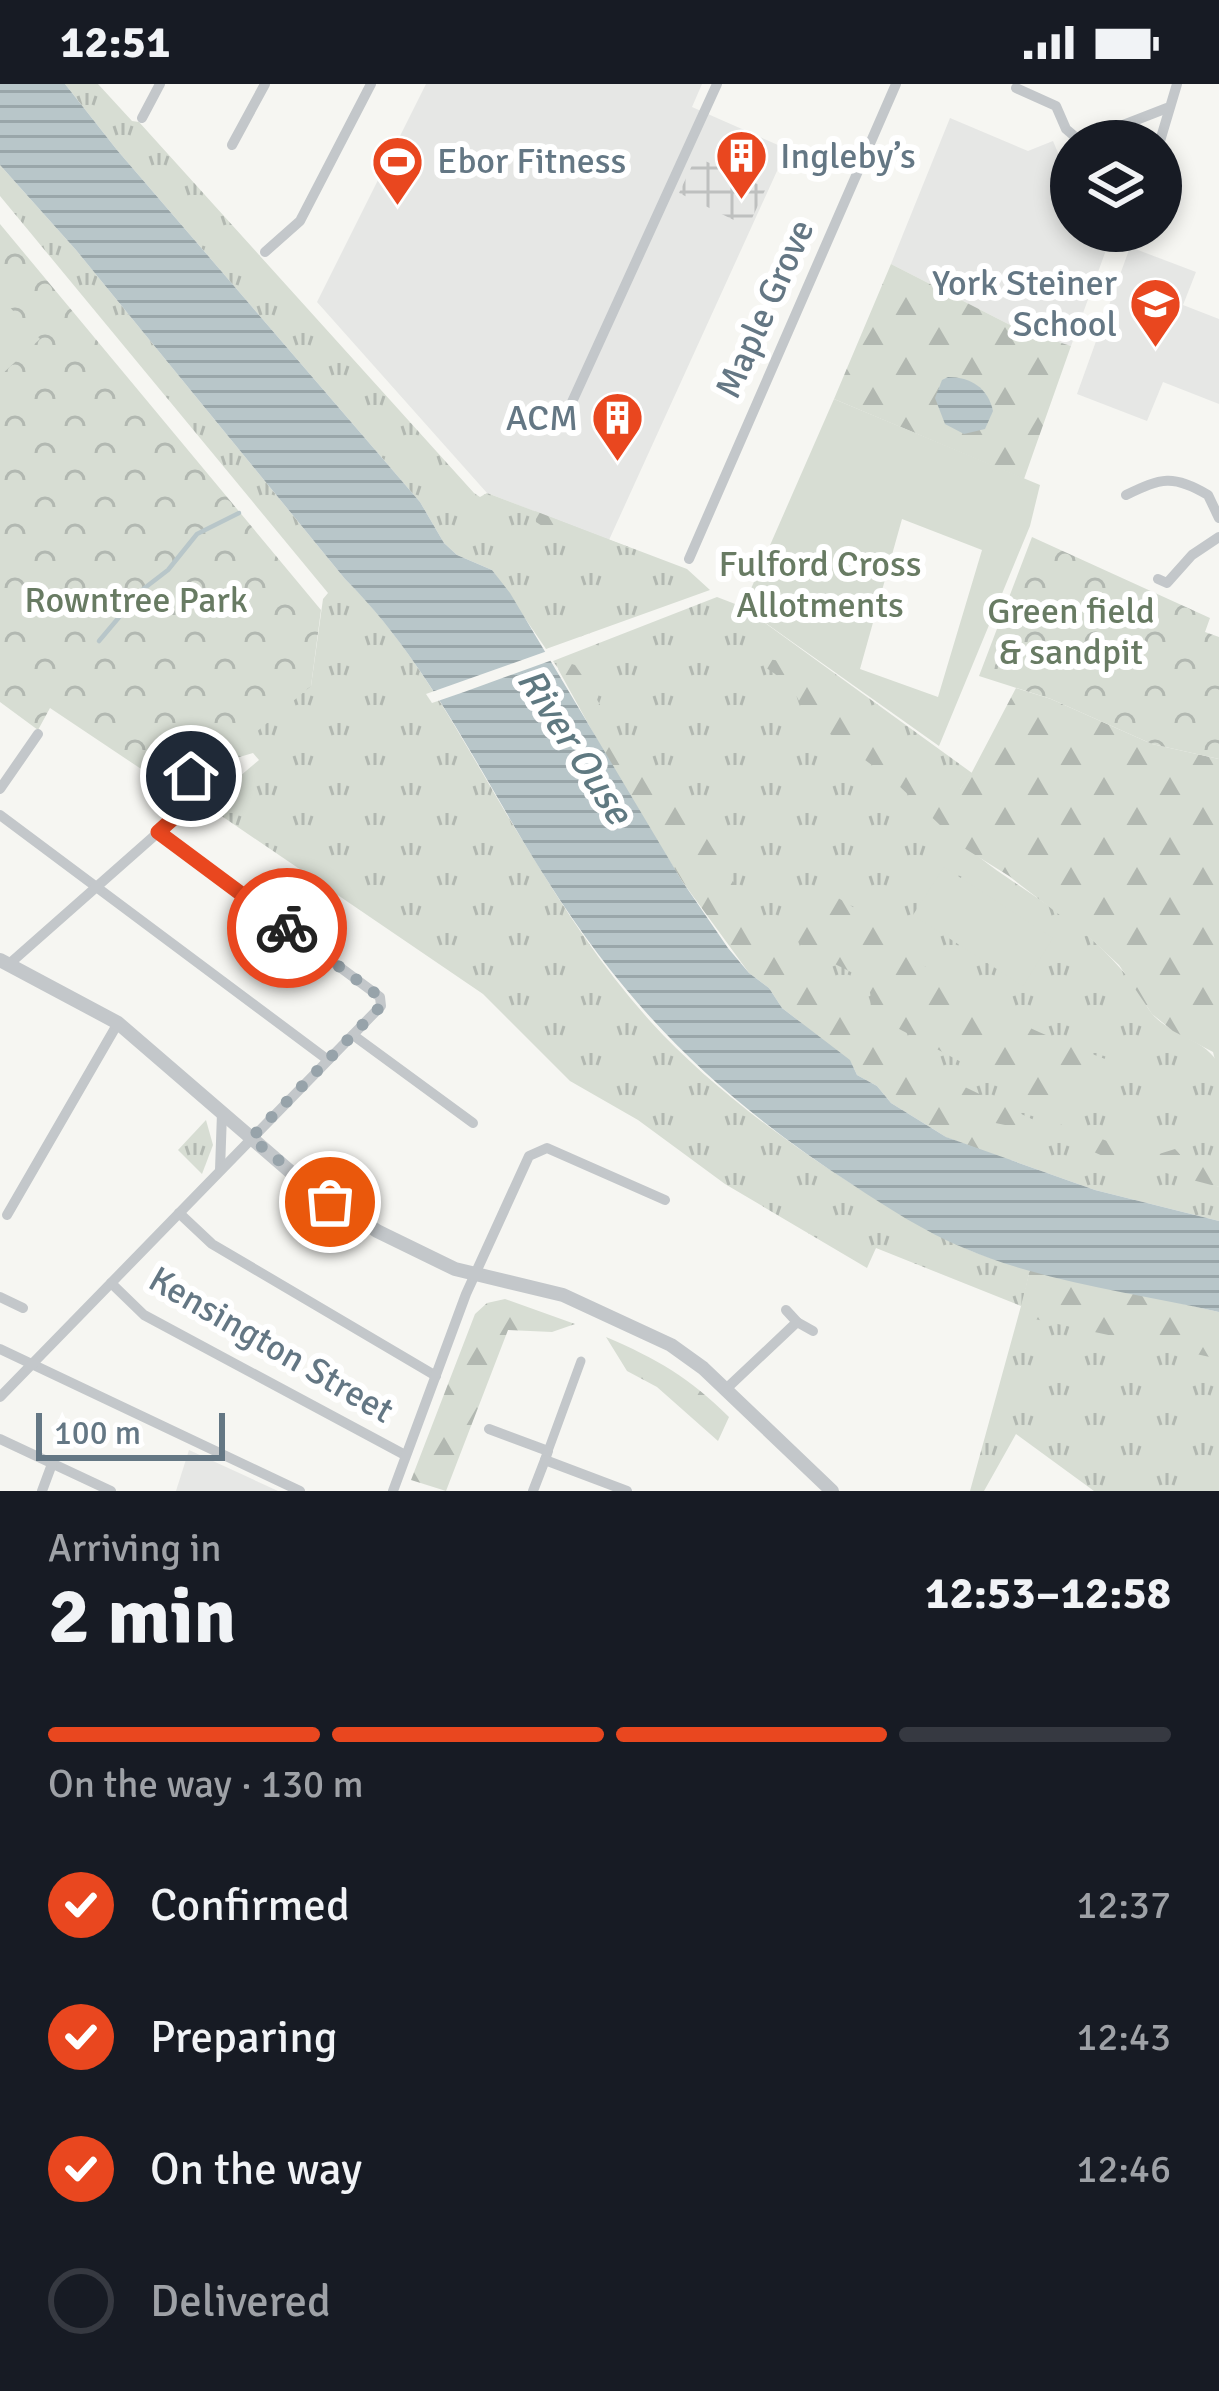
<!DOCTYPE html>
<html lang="en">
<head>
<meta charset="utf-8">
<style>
	:root { --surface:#171b24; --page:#242831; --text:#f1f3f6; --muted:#9ea1a6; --line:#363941; --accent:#e9471f }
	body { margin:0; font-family:Signika,sans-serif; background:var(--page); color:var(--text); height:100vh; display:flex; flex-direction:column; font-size:45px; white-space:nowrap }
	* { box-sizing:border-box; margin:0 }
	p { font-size:39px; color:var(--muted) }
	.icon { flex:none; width:66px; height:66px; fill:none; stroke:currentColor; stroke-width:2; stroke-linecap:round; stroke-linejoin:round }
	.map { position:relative; height:1407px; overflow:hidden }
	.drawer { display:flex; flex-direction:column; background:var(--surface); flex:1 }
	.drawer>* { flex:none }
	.fabs { position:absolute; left:1050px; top:36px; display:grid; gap:24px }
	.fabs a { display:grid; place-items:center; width:132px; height:132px; border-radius:50%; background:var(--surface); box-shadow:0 6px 18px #0003; font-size:60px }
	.scale { position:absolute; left:36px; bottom:30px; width:189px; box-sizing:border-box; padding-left:12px; border:6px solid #647784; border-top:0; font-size:33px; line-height:42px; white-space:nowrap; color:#647784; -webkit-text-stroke:9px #fff; paint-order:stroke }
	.pin { position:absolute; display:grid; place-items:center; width:102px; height:102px; color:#fff; margin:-51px; border:6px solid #fff; border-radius:50%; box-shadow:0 3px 12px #0007 }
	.courier { position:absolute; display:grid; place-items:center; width:120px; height:120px; margin:-60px; border:9px solid #e9471f; border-radius:50%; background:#fff; color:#222; box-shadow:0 3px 15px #0007 }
	.head em { font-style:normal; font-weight:800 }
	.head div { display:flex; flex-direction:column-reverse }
	.head { display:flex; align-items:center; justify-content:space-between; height:204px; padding:0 48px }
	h1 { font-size:78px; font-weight:800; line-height:90px }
	.bar { display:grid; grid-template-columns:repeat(4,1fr); gap:18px 12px; align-content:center; height:144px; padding:0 48px }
	.bar i { height:15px; border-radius:9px; background:var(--line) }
	.bar .active { background:var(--accent) }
	.bar p { grid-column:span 4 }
	ol { padding:0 48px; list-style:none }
	li { display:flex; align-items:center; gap:36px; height:132px }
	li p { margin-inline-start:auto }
	li .icon { padding:12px; border-radius:50%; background:var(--accent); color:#fff; stroke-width:4 }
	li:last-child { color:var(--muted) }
	li i { width:66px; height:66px; border:6px solid var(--line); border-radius:50% }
	.status { display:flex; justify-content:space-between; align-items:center; height:84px; padding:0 60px; background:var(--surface); direction:ltr }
	.status svg { height:33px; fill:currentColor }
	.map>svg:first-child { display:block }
	.built { fill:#e6e7e5 }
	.industrial { fill:url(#industrial-grid) }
	.grass { fill:url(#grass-tufts) }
	.forest { fill:url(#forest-firs) }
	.park { fill:url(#park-crowns) }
	.garden { fill:#d7ddd3; fill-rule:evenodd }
	.water { fill:url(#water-rules) }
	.pier { fill:#f6f6f2 }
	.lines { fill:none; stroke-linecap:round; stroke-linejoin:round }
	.stream { stroke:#b8c6c9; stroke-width:4.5 }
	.pedestrian { stroke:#c3c7ca; stroke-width:9 }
	.minor { stroke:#c3c7ca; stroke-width:10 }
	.tertiary { stroke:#c3c7ca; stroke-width:14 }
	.done { stroke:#97a3aa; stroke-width:12; stroke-dasharray:0 21.6 }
	.route { stroke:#e9471f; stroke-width:15 }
	.labels { text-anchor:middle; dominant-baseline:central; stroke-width:12; stroke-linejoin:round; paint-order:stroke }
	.poi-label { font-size:36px; fill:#647784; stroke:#fff; text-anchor:start }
	.street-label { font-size:36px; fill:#647784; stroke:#fff }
	.park-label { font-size:36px; fill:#687b63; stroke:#fff }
	.water-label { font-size:39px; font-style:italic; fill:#5f7981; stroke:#fff }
</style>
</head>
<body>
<div class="status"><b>12:51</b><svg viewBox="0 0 49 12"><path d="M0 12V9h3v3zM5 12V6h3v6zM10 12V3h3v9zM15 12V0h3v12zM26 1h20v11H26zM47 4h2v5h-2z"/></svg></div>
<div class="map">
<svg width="1219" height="1407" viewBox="0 0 1219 1407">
	<defs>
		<pattern id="industrial-grid" width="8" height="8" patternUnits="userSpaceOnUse" patternTransform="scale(3)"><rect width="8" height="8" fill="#e6e7e5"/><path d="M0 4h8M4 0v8" fill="none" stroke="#bec0bf"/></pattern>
		<pattern id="grass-tufts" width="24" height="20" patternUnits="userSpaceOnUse" patternTransform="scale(3)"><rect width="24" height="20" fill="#d7ddd3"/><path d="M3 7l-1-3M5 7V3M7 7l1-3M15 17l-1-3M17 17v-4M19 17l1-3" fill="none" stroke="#b2b8b1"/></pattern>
		<pattern id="forest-firs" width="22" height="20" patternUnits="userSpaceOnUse" patternTransform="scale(3)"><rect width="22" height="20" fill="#d7ddd3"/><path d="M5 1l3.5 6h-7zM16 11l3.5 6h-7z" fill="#b2b8b1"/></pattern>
		<pattern id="park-crowns" width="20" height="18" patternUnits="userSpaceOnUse" patternTransform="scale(3)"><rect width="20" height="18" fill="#d7ddd3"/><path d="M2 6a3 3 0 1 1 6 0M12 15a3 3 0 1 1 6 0" fill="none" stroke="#b2b8b1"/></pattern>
		<pattern id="water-rules" width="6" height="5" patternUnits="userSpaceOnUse" patternTransform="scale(3)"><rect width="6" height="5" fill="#b8c6c9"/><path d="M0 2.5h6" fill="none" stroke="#99a6a9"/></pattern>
	</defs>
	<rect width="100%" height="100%" fill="#f6f6f2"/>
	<!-- built -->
	<g class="built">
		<polygon points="426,0 702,0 692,23 787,65 609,456 487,409 317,218"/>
		<polygon points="950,34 1028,67 1053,57 1061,76 1071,73 1071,147 1113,147 1071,262 1016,244 891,180"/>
		<polygon points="1130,163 1196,188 1183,221 1219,235 1219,320 1163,298 1147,337 1077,310"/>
		<polygon points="189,1366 278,1407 176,1407"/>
	</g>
	<!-- industrial -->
	<polygon class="industrial" points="696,73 766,104 748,143 679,109"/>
	<!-- grass -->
	<g class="grass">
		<polygon points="65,0 98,0 132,37 139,38 474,409 480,413 487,409 687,485 710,506 546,565 492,486 457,471 444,459 420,418 117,66"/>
		<path d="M0 81 76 166 345 495C423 571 471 675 529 767 565 826 604 886 651 938 729 1024 857 1110 961 1162 982 1173 1007 1178 1030 1185L1022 1222 1219 1254V1407H1094L1016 1350 984 1407H970L1021 1222 876 1164 867 1184 725 1100 638 1036 570 997 483 910 207 722V716L213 715 259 676 253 669 209 682 189 675 198 664 311 602 323 515 328 509 0 112Z"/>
		<path d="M717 513 743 523 972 689 938 735C975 777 1024 803 1069 836 1093 855 1116 877 1134 901 1141 911 1146 923 1154 932 1173 952 1207 956 1219 981V1097L1214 1101 1219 1103V1137L1095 1106 946 1053 802 941 553 577Z"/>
		<polygon points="206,1036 213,1061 202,1090 178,1066"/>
	</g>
	<!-- forest -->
	<g class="forest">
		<polygon points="891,180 1016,244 1071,262 1024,395 834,315"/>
		<polygon points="535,427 633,465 547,445 536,438"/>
		<path d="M765 575C805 578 836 596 866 625 877 636 883 651 897 661 918 676 940 686 960 705L972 688 1016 604 1051 615 1152 660 1219 675V992L1213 968 1173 947 1152 930 1119 881 1091 855 1009 792 964 764 896 699 826 647 802 623 791 601 765 583Z"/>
		<path d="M565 578 575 581C604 622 622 668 658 704L670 699 679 710 751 826 782 860 817 888 869 948 919 981 1036 1037 1029 1046 986 1037 983 1046 1017 1069 1010 1077 946 1053 891 1019 877 1002 857 991 850 976 782 924 769 904 749 889 682 797 617 692 558 585Z"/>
		<path d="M828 809C868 827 897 861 931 887 981 925 1047 953 1105 975L1109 985 1058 1019 1044 1022 871 930C870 921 872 910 868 902 856 882 807 877 789 846L804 824Z"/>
		<polygon points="1051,1037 1110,1058 1132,1056 1159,1070 1175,1065 1188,1079 1199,1075 1219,1080 1219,1103 1105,1073 1038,1043"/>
		<polygon points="1030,1185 1219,1228 1219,1275 1030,1234 1021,1222"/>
		<polygon points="505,1215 575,1240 552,1248 508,1246 446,1407 411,1396 475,1230 487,1219"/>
		<path d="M606 1253C657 1275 689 1293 729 1333L718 1357 657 1303 627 1287Z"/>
	</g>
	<!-- park -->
	<g class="park">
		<polygon points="0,140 321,526 311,602 229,671 216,676 198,664 168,703 50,624 38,646 0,618"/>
		<polygon points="1032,453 1210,534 1205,548 1219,553 1219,675 1152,660 1051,615 979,592"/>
	</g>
	<!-- garden -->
	<g class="garden">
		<polygon points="0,213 40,255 0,292"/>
		<path d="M834 315 1040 401 1030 442 939 662 743 523ZM902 435 982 466 938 613 860 585Z"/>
		<polygon points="944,783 1053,854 1023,902 913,831"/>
	</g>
	<!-- water -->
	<g class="water">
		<path d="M0 0H65L117 66 420 418 444 459 457 471 492 486 510 509 682 797 728 864 749 889 769 904 782 924 850 976 857 991 877 1002 891 1019 946 1053 1095 1106 1219 1137V1228C1135 1209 1043 1198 964 1164 925 1148 888 1124 853 1101 722 1016 631 929 547 796 483 696 430 579 345 495L76 166 0 81Z"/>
		<path d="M948 293C971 293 988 304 993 327L985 345 964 350 945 340 935 314 942 296Z"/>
	</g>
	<!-- pier -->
	<polygon class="pier" points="553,565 558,574 464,608 432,619 426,610"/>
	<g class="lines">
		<!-- stream -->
		<polyline class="stream" points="99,557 142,506 168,486 197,450 239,429"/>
		<!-- pedestrian -->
		<polyline class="pedestrian" points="548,1367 581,1277"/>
		<!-- minor -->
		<g class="minor">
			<polyline points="1016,4 1056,22 1066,45 1080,57"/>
			<polyline points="142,34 160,0"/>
			<polyline points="1082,57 1167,24"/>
			<polyline points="1160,57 1177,0"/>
			<polyline points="232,61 265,0"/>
			<polyline points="265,168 300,137 371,0"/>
			<polyline points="572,318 717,0"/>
			<path d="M1126 411C1161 394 1173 390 1208 411L1219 434"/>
			<polyline points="689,475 896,0"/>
			<polyline points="1158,495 1167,499 1192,471 1219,453"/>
			<polyline points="191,692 204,708 226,715"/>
			<polyline points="0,705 38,650"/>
			<polyline points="0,731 328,976"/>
			<polyline points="8,881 204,708"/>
			<polyline points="353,951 473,1039"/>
			<polyline points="220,1086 222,1029"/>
			<polyline points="179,1129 212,1160 436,1292"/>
			<polyline points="7,1131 118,939"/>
			<polyline points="111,1199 144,1231 405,1371"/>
			<polyline points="0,1213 23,1224"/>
			<polyline points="797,1238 813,1247"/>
			<polyline points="0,1265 300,1407"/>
			<polyline points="726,1305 797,1238 786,1226"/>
			<polyline points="0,1313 381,922 380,913 158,748"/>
			<polyline points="489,1345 548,1367 545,1376"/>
			<polyline points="0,1355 111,1407"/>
			<polyline points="42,1407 52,1380"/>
			<polyline points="393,1407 466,1210 529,1072 547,1064 665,1116"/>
			<polyline points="533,1407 545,1376 627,1407"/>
		</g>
		<!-- tertiary -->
		<polyline class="tertiary" points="0,876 118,939 293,1090 377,1147 455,1185 563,1211 671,1261 703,1284 832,1407"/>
	</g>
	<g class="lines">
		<!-- done -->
		<polyline class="done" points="287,844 380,913 381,922 251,1054 330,1118"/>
		<!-- route -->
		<polyline class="route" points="191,692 204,707 158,748 287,844"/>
	</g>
	<!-- icons -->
	<defs>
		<symbol id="building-pin" viewBox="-11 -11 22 30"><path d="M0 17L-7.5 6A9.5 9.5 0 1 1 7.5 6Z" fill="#e9471f" stroke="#fff"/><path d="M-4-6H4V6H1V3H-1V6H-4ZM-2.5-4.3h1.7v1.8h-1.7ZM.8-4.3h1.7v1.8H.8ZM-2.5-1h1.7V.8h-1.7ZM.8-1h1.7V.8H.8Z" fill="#fff"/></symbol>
		<symbol id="stadium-pin" viewBox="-11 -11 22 30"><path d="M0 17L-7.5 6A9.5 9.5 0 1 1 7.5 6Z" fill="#e9471f" stroke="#fff"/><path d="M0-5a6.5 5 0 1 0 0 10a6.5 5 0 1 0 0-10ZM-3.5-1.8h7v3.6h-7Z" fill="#fff"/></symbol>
		<symbol id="school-pin" viewBox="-11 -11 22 30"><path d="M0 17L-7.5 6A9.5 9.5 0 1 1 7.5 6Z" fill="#e9471f" stroke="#fff"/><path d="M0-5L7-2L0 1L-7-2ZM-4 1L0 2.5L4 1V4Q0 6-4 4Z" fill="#fff"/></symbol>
	</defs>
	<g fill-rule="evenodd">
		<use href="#building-pin" x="712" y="42" width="59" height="81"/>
		<use href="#stadium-pin" x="368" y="48" width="59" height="81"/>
		<use href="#school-pin" x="1126" y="190" width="59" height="81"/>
		<use href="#building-pin" x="588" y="304" width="59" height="81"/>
	</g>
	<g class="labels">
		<!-- poi labels -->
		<g class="poi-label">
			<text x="780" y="72">Ingleby’s</text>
			<text x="437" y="77">Ebor Fitness</text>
			<text x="1117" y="199" text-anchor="end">York Steiner<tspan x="1117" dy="41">School</tspan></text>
			<text x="578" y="334" text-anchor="end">ACM</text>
		</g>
		<!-- street labels -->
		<g class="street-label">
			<text transform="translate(765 225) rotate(-66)">Maple Grove</text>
			<text transform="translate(271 1261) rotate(30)">Kensington Street</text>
		</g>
		<!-- park labels -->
		<g class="park-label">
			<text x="820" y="480">Fulford Cross<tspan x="820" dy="41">Allotments</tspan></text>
			<text x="136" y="516">Rowntree Park</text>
			<text x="1071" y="527">Green field<tspan x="1071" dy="41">&amp; sandpit</tspan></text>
		</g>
		<!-- water labels -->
		<g class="water-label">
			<text transform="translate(575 662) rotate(57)">River Ouse</text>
		</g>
	</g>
</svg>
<div class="fabs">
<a><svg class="icon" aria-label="layers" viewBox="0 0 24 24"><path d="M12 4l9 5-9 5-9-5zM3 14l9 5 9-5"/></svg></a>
</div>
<div class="scale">100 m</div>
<div class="pin" style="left:330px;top:1118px;background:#ea580c"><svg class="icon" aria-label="bag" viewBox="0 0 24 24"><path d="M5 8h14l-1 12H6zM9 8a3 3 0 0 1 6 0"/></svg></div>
<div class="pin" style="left:191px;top:692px;background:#1f2937"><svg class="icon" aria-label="home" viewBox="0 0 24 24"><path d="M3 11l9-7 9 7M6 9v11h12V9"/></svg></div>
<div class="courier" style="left:287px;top:844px"><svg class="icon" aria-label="bike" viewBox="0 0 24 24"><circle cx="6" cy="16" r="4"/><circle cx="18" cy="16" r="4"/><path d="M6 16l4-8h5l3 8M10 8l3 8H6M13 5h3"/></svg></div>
</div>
<section class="drawer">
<div class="head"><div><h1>2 min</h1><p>Arriving in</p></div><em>12:53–12:58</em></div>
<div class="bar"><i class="active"></i><i class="active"></i><i class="active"></i><i></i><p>On the way · 130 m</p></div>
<ol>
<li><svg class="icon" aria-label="check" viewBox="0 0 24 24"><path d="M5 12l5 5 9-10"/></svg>Confirmed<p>12:37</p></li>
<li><svg class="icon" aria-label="check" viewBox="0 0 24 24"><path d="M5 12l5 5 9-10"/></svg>Preparing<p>12:43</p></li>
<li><svg class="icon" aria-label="check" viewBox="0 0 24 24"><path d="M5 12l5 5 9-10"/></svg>On the way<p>12:46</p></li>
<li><i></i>Delivered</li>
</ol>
</section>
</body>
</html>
